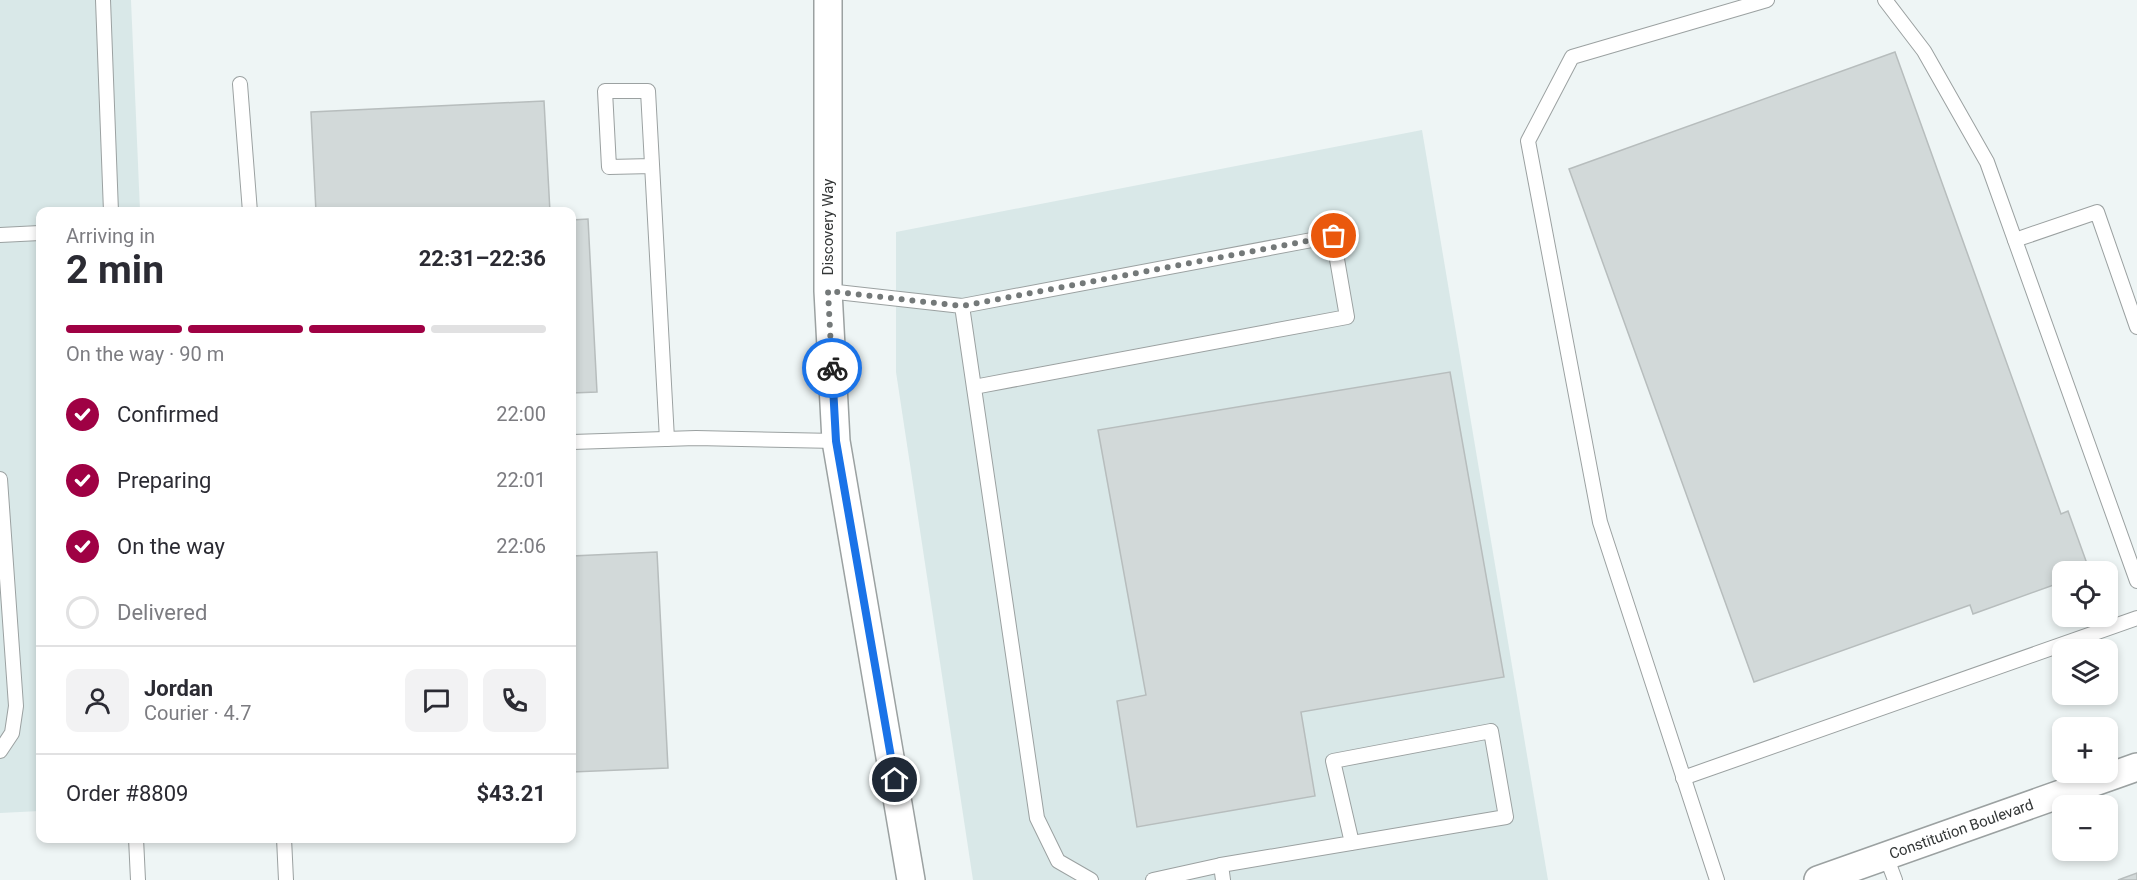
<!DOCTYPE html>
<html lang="en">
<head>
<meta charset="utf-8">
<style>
	:root { --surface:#fff; --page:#f2f2f3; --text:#2b2b33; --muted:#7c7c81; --line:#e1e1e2; --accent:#9f0144 }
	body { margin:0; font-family:Roboto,sans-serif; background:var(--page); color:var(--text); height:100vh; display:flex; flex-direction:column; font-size:22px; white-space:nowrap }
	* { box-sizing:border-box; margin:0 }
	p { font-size:20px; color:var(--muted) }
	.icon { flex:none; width:33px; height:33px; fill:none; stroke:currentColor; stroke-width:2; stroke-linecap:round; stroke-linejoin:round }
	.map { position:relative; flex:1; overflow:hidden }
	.drawer { position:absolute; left:36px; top:207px; width:540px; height:636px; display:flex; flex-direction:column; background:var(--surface); border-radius:12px; box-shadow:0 3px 9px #0003 }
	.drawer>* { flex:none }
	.buttons { position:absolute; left:2052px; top:561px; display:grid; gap:12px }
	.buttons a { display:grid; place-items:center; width:66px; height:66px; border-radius:12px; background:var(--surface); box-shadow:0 3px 9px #0003; font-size:30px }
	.pin { position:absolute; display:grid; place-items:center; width:51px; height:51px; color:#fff; margin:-26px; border:3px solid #fff; border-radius:50%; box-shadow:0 2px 6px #0007 }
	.courier { position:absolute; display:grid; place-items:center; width:60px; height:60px; margin:-30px; border:4px solid #1a73e8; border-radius:50%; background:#fff; color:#222; box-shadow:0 2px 8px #0007 }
	.head em { font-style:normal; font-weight:700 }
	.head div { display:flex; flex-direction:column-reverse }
	.head { display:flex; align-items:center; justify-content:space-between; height:102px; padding:0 30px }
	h1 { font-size:39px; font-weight:700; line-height:45px }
	.bar { display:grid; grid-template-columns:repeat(4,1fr); gap:9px 6px; align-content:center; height:72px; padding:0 30px }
	.bar i { height:8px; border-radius:4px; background:var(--line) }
	.bar .on { background:var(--accent) }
	.bar p { grid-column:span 4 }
	.line { display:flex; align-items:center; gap:15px; padding:0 30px; border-top:2px solid var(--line) }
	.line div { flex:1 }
	.round { display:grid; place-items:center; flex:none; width:63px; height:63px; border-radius:12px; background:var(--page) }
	ol { padding:0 30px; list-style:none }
	li { display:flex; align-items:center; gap:18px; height:66px }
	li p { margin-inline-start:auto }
	li .icon { padding:6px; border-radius:50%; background:var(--accent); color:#fff; stroke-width:4 }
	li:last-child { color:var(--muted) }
	li i { width:33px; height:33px; border:3px solid var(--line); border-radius:50% }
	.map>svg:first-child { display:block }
	.built { fill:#d9e8e8 }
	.building { fill:#d2d9d9; stroke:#b7bdbd; stroke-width:1.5 }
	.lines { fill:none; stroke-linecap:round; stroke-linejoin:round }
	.lane-casing { stroke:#9ba1a1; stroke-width:16 }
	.street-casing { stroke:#9ba1a1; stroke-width:30 }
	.lane { stroke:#fff; stroke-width:14 }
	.street { stroke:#fff; stroke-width:27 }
	.done { stroke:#747979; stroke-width:6; stroke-dasharray:0 10.8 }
	.route { stroke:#1a73e8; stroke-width:8 }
	.labels { text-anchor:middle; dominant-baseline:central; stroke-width:4.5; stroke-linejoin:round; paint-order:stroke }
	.street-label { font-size:15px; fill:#333636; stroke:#fff }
</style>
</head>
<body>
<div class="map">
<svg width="2137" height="880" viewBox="0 0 2137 880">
	<rect width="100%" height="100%" fill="#eef5f5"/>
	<!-- built -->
	<g class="built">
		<polygon points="0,0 131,0 140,211 40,212 40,811 0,813"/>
		<polygon points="1422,130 1548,880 973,880 896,372 896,232"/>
	</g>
	<!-- building -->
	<g class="building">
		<polygon points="1895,52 2061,514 2068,511 2090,572 2062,572 2062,582 1973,614 1970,605 1754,682 1569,169"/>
		<polygon points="544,101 550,212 316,212 311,112"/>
		<polygon points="588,219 597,392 572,393 572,220"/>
		<polygon points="1450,372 1504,677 1301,712 1315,796 1137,827 1117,701 1146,695 1098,430"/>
		<polygon points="657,552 668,768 572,772 572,556"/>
		<polygon points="2137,873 2137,880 2118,880"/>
	</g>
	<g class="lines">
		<defs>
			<g id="lane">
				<polyline points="103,0 111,212"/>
				<polyline points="1885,0 1924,51 1987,162 2137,581"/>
				<polyline points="240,84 250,212"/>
				<polyline points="652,166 609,167 605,91 648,91 667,439"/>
				<polyline points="0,235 40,233"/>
				<polyline points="2015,240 2097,212 2137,327"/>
				<polyline points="828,291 962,306 1037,818 1058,861 1091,880"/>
				<polyline points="962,306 1333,236 1347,317 974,387"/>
				<polyline points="572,442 696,438 836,441"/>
				<polyline points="0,479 16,706 12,733 0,751"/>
				<polyline points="1683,778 2137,618"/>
				<polyline points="136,838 138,880"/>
				<polyline points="284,838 286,880"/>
				<polyline points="1886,856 1895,880"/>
				<polyline points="1153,880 1221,865"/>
				<polyline points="1223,880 1221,865 1506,817 1491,731 1333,761 1352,843"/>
				<polyline points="1717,880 1600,522 1528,141 1572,57 1767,0"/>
			</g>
			<g id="street">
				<polyline points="828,0 828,291 836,441 911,880"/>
				<path id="s1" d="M1818 880 2137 767"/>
			</g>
		</defs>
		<!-- lane casing -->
		<use href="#lane" class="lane-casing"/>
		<!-- street casing -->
		<use href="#street" class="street-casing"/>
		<!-- lane -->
		<use href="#lane" class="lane"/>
		<!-- street -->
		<use href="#street" class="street"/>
	</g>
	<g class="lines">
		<!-- done -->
		<polyline class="done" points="832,368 828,291 962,306 1334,236"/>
		<!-- route -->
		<polyline class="route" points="832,368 836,441 895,780"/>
	</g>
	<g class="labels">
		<!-- street labels -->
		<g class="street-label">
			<text transform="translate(828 227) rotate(-90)">Discovery Way</text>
			<text stroke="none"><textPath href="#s1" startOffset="152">Constitution Boulevard</textPath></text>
		</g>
	</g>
</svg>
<div class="buttons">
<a><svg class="icon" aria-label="locate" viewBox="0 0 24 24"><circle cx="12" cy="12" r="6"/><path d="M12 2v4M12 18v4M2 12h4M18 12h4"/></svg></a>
<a><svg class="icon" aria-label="layers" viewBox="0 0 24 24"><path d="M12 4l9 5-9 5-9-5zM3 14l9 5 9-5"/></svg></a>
<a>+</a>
<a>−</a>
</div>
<div class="pin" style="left:1334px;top:236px;background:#ea580c"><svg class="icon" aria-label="bag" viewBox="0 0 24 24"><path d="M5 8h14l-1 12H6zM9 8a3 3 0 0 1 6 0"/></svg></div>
<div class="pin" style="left:895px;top:780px;background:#1f2937"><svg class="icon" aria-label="home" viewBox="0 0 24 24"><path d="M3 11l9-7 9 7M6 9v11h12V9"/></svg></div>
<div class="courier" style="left:832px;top:368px"><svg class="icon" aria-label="bike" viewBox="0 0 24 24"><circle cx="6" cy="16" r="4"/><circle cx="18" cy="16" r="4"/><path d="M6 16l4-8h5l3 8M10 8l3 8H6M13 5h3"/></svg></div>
<section class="drawer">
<div class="head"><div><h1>2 min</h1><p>Arriving in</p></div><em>22:31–22:36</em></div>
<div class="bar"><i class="on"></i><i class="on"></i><i class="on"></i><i></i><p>On the way · 90 m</p></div>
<ol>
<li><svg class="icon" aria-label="check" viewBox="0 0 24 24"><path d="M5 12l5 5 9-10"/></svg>Confirmed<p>22:00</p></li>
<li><svg class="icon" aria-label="check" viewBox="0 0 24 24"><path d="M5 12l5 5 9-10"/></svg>Preparing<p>22:01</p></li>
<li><svg class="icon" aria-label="check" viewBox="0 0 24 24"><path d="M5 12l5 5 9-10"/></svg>On the way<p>22:06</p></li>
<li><i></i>Delivered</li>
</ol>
<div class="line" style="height:108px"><a class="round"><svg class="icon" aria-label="person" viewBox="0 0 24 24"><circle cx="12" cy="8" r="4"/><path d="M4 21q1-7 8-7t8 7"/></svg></a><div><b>Jordan</b><p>Courier · 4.7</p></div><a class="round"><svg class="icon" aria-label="chat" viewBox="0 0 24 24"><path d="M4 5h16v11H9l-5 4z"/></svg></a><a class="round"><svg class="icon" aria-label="phone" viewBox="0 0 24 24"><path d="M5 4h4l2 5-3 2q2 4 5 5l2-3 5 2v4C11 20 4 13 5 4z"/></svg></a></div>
<div class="line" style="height:78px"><div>Order #8809</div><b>$43.21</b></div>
</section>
</div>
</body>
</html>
